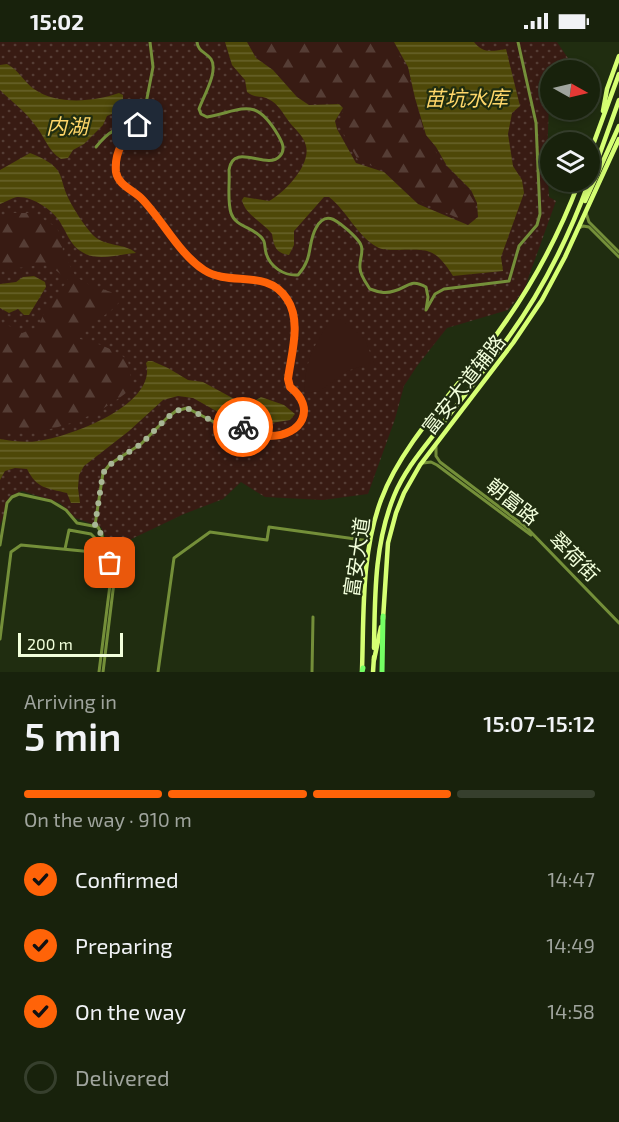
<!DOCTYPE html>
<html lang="en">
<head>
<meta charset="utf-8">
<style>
	:root { --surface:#18220c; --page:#212a15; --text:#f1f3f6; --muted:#9fa49d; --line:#363f2d; --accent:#ff6308 }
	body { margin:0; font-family:"Exo 2","Noto Sans SC",sans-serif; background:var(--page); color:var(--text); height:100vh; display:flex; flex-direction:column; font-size:22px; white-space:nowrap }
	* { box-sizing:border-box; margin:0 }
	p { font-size:20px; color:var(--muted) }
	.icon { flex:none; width:33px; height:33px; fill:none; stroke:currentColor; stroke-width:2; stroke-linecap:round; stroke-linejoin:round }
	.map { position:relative; height:630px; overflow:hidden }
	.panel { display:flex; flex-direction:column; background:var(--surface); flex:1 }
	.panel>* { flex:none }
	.needle { width:39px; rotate:98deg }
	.fabs { position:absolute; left:540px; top:18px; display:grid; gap:12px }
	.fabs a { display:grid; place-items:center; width:60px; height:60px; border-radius:50%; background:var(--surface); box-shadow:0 3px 9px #0003,0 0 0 2px var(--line); font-size:30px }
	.scale { position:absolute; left:18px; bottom:15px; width:105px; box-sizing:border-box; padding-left:6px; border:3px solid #f2ffdc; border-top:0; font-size:16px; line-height:21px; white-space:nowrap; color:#f2ffdc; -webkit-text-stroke:4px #202d10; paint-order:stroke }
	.pin { position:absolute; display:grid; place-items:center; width:51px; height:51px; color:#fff; margin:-26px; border-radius:12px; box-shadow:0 3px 9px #0006 }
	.courier { position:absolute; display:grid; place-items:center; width:60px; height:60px; margin:-30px; border:4px solid #ff6308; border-radius:50%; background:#fff; color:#222; box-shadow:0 2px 8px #0007 }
	.overview em { font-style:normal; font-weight:600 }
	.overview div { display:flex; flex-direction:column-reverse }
	.overview { display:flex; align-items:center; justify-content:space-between; height:102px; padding:0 24px }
	h1 { font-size:39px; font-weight:600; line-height:45px }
	.bar { display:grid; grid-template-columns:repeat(4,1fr); gap:9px 6px; align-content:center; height:72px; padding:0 24px }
	.bar i { height:8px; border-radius:4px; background:var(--line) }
	.bar .selected { background:var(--accent) }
	.bar p { grid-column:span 4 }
	ol { padding:0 24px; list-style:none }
	li { display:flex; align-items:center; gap:18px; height:66px }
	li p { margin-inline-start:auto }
	li .icon { padding:6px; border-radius:50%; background:var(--accent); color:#111; stroke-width:4 }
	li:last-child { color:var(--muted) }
	li i { width:33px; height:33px; border:3px solid var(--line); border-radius:50% }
	.status { display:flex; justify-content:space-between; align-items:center; height:42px; padding:0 30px; background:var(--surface); direction:ltr }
	.status svg { height:16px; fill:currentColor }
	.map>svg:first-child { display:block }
	.green { fill:url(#green-dots) }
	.forest { fill:url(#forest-firs) }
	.pitch { fill:#381b13 }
	.water { fill:url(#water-rules) }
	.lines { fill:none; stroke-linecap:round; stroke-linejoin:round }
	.minor { stroke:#748f39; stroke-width:3 }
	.secondary { stroke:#d6ff73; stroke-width:4.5 }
	.primary { stroke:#74ff63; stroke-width:5 }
	.done { stroke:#a8b695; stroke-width:6; stroke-dasharray:0 10.8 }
	.route { stroke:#ff6308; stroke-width:8 }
	.labels { text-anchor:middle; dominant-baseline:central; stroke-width:4.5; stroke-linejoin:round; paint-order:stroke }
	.street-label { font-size:20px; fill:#f2ffdc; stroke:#202d10 }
	.water-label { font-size:21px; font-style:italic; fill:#ffd76a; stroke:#202d10 }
</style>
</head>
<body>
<div class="status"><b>15:02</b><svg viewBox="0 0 49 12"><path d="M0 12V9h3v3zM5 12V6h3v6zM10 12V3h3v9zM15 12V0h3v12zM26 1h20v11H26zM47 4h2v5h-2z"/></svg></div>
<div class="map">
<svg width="619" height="630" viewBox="0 0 619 630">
	<defs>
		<pattern id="green-dots" width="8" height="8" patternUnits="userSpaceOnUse" patternTransform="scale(1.5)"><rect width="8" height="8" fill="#381b13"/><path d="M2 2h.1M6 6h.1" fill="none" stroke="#553d35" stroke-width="1.8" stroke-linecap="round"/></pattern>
		<pattern id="forest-firs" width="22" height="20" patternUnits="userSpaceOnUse" patternTransform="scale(1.5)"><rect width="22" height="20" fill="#381b13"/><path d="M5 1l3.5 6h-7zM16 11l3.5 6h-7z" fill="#553d35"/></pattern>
		<pattern id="water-rules" width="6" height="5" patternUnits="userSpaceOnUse" patternTransform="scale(1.5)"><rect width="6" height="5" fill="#4e4808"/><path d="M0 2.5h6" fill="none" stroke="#68632b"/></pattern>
	</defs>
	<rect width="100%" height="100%" fill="#202d10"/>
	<!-- green -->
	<polygon class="green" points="0,0 557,0 576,28 550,28 547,120 549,155 556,159 524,248 508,268 447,286 417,324 404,344 395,377 368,452 323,458 265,455 241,440 223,457 184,472 123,501 121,525 114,515 101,485 75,476 60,461 22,449 10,454 0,484"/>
	<!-- forest -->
	<g class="forest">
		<path d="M249 0H391L407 27 425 93 446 126 467 148 475 161 473 175 466 180 416 157 386 128 359 120 340 85 339 80 344 66C333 55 320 65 308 61 292 55 285 39 275 27 270 22 264 20 259 16 254 12 252 5 249 0Z"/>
		<path d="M13 171H33L56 185 62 195 63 211 76 235 90 243 117 252 120 259C109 274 91 279 79 293L80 297C99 301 113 307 128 318L132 346C99 375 44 397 0 389V279L22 291 38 285 45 269 68 238 48 222 10 227 0 226V181Z"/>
	</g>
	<!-- pitch -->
	<path class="pitch" d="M335 273 365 297 375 324H362L347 329 320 349 305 351C303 321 317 296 335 273Z"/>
	<!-- water -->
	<g class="water">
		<path d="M225 0H247L256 16 273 28 297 55 309 63 339 62 343 66 335 79 337 87 356 121 384 130 418 162 468 183 478 175 477 161 471 148 447 124 436 105 426 93 415 56 408 25 394 0H474C483 12 493 9 506 7L520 64 512 71 508 92 513 124 522 138 524 151 501 215 503 229 453 234C434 204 428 208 395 208 389 208 382 208 377 205 357 194 347 169 329 155H324L294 189V203L289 213C276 211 274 205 272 192 263 180 245 173 242 158L244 155 269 159C284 151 311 123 306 104 304 95 296 88 290 81 283 72 279 62 268 57 261 53 256 57 247 50L245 38 232 23Z"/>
		<path d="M7 22C20 29 23 39 34 47 56 63 94 60 119 51L123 53V59L112 72 107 74 103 83 84 102 73 108 68 116 61 117C48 109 45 95 35 83 26 70 11 59 0 48V23Z"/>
		<path d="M30 111C40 115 52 120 58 129 62 135 63 144 66 151 71 163 84 184 94 194 106 205 125 201 136 211 119 212 97 220 82 210 70 203 67 191 60 180 53 168 32 154 17 155 12 156 5 160 0 162V128Z"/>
		<polygon points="34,234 45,240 46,245 29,273 24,273 18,267 9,271 0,266 0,242 16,240 23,235"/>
		<path d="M148 319H152L168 326 188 338 203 340 238 359 251 361 261 355 284 363 295 372 290 378 271 381 259 380 218 370 193 356 178 354 163 358 129 389 84 424 79 433 78 446 80 461H71L67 451C47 446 37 447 27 427L15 426 5 429 0 438V397C12 399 25 401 38 399 69 395 158 363 146 321Z"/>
	</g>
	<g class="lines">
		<!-- minor -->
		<g class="minor">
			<path d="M197 0C198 10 206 10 211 17 219 29 203 55 199 67L201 72 207 75C244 68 255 54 278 93 282 100 286 107 280 114 267 129 233 99 229 128 230 141 227 158 231 171 235 184 251 185 260 194 266 199 264 203 266 211 270 225 284 234 298 233 314 215 307 202 316 186 326 167 338 180 349 189 353 193 359 198 361 203 364 210 359 218 360 226 360 233 366 241 370 247 378 250 385 252 394 249 409 245 410 236 426 245L428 255 426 268 435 252 444 247 509 239 519 204 537 183 540 172 536 81 518 0"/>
			<path d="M96 105C108 90 116 84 136 86"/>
			<polyline points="586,171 589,180 619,210"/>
			<polyline points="579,186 583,184 589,185 619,215"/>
			<polyline points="436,404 436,414 440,420 527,486 619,581"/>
			<polyline points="423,421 431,420 437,423 531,493"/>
			<polyline points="95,483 103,431 110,422 141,402 168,375 176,369 187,366 216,381 243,385 260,392 270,394 287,391 295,387 302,379 305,369 303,359 290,345 288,337 294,279 291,264 282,251 275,244 259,237 218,234 205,229 189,214 140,156 123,143 117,134 119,109 126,94 143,77 153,25 150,0"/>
			<polyline points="0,503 7,461 12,455 19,452 51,459 66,468 77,481 98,485 102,493 103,513 115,532 103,630"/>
			<polyline points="0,597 11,510 21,503 93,510 95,496 91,492 69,488 65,507"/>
			<polyline points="99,630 112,527"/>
			<polyline points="158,630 174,516 210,490 267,498 269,485 370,499"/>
			<polyline points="312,630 313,575"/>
		</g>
		<!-- secondary -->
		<g class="secondary">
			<polyline points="603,69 607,47 619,14"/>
			<polyline points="590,111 619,32"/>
			<polyline points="590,139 619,58"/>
			<polyline points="585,159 619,84"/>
			<polyline points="383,577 388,501 396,471 404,451 420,423 513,301 542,258 565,215 619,97"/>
			<path d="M374 606C375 555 374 503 394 454 404 429 422 408 439 386 461 358 484 329 505 300 542 250 568 197 589 140"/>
			<polyline points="374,618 381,585"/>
			<path d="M362 628C364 571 361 512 381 458 401 404 449 355 484 309 524 258 556 201 579 140"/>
			<polyline points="373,630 374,615"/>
		</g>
		<!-- primary -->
		<g class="primary">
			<polyline points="362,630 363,626"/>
			<polyline points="382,630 383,574"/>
		</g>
	</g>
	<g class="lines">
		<!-- done -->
		<polyline class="done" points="110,521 102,509 100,487 95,483 103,431 111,422 141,402 168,375 176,369 187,366 216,381 243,385"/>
		<!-- route -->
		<path class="route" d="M138 83C124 95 114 110 116 130 118 143 133 148 141 156 162 177 179 212 204 228 230 245 267 226 287 257 302 279 291 313 288 337L290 345C317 366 302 394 270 394 261 394 251 389 243 385"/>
	</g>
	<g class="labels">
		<!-- street labels -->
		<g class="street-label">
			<text transform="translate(463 342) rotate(-52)">富安大道辅路</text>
			<text transform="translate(513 459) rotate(39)">朝富路</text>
			<text transform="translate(575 514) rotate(45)">翠荷街</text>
			<text transform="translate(356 515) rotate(-82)">富安大道</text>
		</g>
		<!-- water labels -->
		<g class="water-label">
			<text x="466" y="55">苗坑水库</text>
			<text x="67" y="83">内湖</text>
		</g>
	</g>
</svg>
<div class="fabs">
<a><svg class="needle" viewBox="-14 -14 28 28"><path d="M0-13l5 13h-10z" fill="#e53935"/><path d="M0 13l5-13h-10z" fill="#9fa49d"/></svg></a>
<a><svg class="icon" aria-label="layers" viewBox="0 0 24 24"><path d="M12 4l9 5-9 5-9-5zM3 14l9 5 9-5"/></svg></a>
</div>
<div class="scale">200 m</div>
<div class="pin" style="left:110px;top:521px;background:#ea580c"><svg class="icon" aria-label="bag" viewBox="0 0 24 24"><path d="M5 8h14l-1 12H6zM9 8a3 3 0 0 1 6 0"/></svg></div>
<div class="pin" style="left:138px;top:83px;background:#1f2937"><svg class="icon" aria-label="home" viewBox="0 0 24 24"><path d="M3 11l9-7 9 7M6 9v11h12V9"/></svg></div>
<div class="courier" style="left:243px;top:385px"><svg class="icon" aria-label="bike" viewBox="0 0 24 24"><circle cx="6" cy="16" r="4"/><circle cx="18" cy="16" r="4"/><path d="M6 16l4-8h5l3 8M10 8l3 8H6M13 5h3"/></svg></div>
</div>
<section class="panel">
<div class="overview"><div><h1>5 min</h1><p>Arriving in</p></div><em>15:07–15:12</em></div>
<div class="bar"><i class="selected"></i><i class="selected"></i><i class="selected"></i><i></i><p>On the way · 910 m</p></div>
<ol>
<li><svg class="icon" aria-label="check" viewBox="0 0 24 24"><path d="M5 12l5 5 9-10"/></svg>Confirmed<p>14:47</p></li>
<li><svg class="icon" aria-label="check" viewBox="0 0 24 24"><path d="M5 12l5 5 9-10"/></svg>Preparing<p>14:49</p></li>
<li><svg class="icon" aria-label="check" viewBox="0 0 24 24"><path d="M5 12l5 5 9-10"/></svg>On the way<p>14:58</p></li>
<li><i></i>Delivered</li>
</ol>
</section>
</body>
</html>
